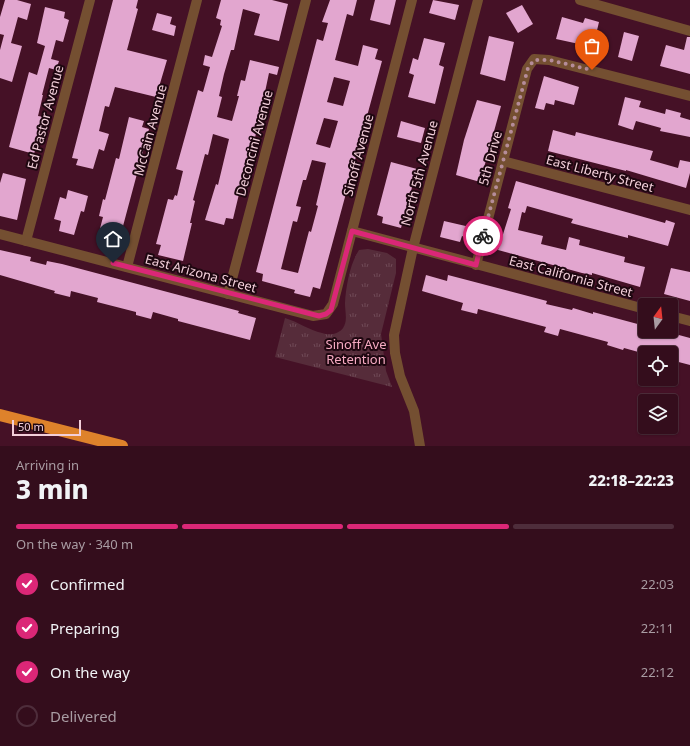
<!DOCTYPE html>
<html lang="en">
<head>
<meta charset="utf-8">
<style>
	:root { --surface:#340d1c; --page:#3f1b29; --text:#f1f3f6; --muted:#a99ca3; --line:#4e2d3b; --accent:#db2777 }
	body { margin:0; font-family:"Noto Sans",sans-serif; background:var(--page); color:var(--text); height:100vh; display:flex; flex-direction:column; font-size:15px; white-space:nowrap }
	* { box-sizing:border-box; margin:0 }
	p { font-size:13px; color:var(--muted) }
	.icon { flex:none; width:22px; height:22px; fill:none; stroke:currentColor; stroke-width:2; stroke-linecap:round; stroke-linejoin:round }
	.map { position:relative; height:446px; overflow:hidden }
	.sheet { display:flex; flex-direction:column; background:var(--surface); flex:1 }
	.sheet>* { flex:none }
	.needle { width:26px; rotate:15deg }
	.fabs { position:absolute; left:638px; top:298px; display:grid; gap:8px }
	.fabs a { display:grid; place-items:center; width:40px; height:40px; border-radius:4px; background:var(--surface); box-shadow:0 1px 3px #0004,0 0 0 1px var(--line); font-size:20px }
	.scale { position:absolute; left:12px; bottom:10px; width:69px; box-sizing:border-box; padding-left:4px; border:2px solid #f2ced9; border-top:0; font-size:11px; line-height:14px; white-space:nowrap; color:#f2ced9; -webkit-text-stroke:3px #1e0710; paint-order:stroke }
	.pin { position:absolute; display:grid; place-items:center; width:34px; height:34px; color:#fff; margin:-41px -17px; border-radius:50% 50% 50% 0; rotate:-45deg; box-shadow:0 0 4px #0007 }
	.pin .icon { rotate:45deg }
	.courier { position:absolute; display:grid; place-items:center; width:40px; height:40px; margin:-20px; border:3px solid #db2777; border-radius:50%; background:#fff; color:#222; box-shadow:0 1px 5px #0007 }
	.head em { font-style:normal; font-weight:800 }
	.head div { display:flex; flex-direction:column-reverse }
	.head { display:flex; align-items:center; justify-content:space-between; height:68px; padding:0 16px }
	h1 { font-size:26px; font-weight:800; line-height:30px }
	.bar { display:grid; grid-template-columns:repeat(4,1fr); gap:6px 4px; align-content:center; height:48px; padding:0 16px }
	.bar i { height:5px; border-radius:3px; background:var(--line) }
	.bar .active { background:var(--accent) }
	.bar p { grid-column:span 4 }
	ol { padding:0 16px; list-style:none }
	li { display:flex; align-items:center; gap:12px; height:44px }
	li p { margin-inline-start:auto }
	li .icon { padding:4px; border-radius:50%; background:var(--accent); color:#fff; stroke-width:4 }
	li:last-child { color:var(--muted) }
	li i { width:22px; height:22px; border:2px solid var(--line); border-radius:50% }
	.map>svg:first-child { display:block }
	.grass { fill:url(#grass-tufts) }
	.building { fill:#e2a6cf; fill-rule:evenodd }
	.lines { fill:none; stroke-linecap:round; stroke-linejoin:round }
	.minor { stroke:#744f31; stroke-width:10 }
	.highway { stroke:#de822b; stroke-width:12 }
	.done { stroke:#b58c9a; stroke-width:4; stroke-dasharray:0 7.2 }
	.route { stroke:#db2777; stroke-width:5 }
	.labels { text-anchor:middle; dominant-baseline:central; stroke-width:4; stroke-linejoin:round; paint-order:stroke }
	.street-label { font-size:13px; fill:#f2ced9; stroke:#1e0710 }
	.park-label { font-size:13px; fill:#f6aac2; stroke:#1e0710 }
</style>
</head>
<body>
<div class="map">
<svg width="690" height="446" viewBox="0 0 690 446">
	<defs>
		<pattern id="grass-tufts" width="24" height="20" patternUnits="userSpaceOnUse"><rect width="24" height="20" fill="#562c3a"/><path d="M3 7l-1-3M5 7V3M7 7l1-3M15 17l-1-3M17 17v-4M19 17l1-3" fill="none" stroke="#6f4956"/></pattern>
	</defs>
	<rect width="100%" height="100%" fill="#451126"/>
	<!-- grass -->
	<path class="grass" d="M368 249 387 253 396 259V273L381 334 386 371 392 387 275 357 285 318C298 322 309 330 322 333 330 336 342 334 345 324 347 318 345 310 345 303 346 286 350 264 359 250Z"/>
	<!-- building -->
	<g class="building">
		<polygon points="5,0 17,0 31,4 27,20 18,17 11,43 22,46 12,82 0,78 0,50 4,35 0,34 0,17"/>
		<polygon points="113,0 138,0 136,8 138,9 127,50 167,60 156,97 115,87 109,107 105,106 99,131 109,134 104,151 99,149 93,169 76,165 78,159 72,158"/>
		<polygon points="221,0 272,0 288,4 279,41 254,35 260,14 243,9 234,50 231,50 224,74 219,96 222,97 217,117 232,121 239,96 237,96 241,80 245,81 250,60 279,67 277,75 269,73 265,92 267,92 253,145 251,144 233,219 226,218 224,225 205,220 216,184 218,185 229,139 213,134 208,155 205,154 193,200 195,201 190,223 192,223 183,261 158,255 161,245 156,244 168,199 173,200 175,195 177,196 183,171 176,169 198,90 203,92 210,67 203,65 205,55 212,57 222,26 220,25 221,20 216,18"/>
		<path d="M330 0H357L353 16 347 14 335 60 358 66 363 45 378 49 375 59 382 61 320 289 313 287 310 297 294 293 295 290 262 281 263 274 256 272 317 39 323 41 328 23 322 22ZM334 77 350 81 343 106 327 102ZM324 118 338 121 330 148 316 144ZM312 160 326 163 316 205 318 206 311 232 309 231 298 273 281 269 293 221 297 222 301 207 296 206 303 180H306Z"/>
		<polygon points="375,0 396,0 390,25 370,20"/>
		<polygon points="433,0 459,5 455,20 429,13"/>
		<polygon points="522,5 533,24 518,33 506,13"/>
		<polygon points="45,7 65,12 64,18 69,20 63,42 56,40 51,59 59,61 56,70 49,68 42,95 43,95 38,116 44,117 34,154 9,147 29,72 37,75 45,46 37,43"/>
		<polygon points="157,13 172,17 170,24 176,26 174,36 152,30"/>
		<polygon points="562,17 583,23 585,18 599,22 593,47 556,39"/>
		<polygon points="624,32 639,36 632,61 618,57"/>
		<polygon points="489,36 514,42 505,81 480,74"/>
		<polygon points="687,37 690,37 690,74 660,66 666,45 684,50"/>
		<polygon points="424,38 445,43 439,65 444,67 435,104 408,97 414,75 409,73 413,58 418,60"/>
		<polygon points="544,76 579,87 574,105 555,100 554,105 546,103 544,110 535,108"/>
		<polygon points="625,97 641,101 639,107 665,114 666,109 681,113 680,117 690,120 690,137 660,131 661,128 636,121 633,130 618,125"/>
		<polygon points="477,100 501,106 480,182 456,175 464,140"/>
		<polygon points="129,117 144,121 142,127 149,129 119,241 111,239 110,244 97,240 103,217 99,216 103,199 105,200 116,158 119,159"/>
		<polygon points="401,121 425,128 421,143 397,137"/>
		<polygon points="553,130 575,136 576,132 653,151 650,160 678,168 680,160 690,162 690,173 686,188 626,170 626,171 548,151"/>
		<polygon points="391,162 417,169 401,228 382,223 383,217 377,215"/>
		<polygon points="3,173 26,179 17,220 0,216 0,183"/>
		<polygon points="516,181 665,223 666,220 675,223 668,246 628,235 628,238 571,223 573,219 527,206 525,213 522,212 518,230 543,236 541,244 566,250 569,237 580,240 579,245 625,257 624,262 645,267 640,287 592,273 592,275 582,273 498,250 511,209 508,208"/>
		<polygon points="68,190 88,196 84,212 81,211 74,235 59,231 61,221 54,219 60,197 66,199"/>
		<polygon points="444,221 470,227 467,238 462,236 460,242 440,237"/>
		<polygon points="0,250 31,257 30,261 46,265 47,261 62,264 239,311 238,313 256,318 250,340 178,321 178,319 153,312 151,319 136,315 136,312 97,302 98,298 71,291 70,297 54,293 55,291 0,275"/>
		<polygon points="671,268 690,272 690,301 664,294"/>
		<polygon points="426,275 447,281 448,275 547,301 546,304 572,310 573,308 593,314 593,312 645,326 645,331 664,331 690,338 690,365 671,360 671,353 650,353 643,351 642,353 624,348 623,350 607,345 608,342 560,329 558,336 544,332 546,327 478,309 477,314 461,310 463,303 422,291"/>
	</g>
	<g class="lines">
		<!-- minor -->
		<g class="minor">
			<polyline points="580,0 690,31"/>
			<polyline points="503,161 690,210"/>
			<polyline points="352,231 645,309"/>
			<polyline points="0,234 313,316 326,314 333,304 412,0"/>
			<polyline points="26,241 90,0"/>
			<polyline points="476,265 527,69 534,59 549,60 690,96"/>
			<polyline points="127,267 197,0"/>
			<polyline points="228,294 306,0"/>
			<polyline points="671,316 690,321"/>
			<polyline points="420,446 414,411 400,376 395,353 394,335 413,248 478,0"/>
		</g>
		<!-- highway -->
		<polyline class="highway" points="0,415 122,446"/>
	</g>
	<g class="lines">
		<!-- done -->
		<polyline class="done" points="483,236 528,68 534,60 549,60 592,70"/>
		<!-- route -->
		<polyline class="route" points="113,263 319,316 326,314 331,310 352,231 476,265 483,236"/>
	</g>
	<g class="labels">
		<!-- street labels -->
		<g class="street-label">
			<text transform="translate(45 117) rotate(-75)">Ed Pastor Avenue</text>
			<text transform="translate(150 130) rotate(-75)">McCain Avenue</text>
			<text transform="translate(254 143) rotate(-75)">Deconcini Avenue</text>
			<text transform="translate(358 155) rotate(-75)">Sinoff Avenue</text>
			<text transform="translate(490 158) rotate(-75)">5th Drive</text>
			<text transform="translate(419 173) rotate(-75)">North 5th Avenue</text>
			<text transform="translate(600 173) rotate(15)">East Liberty Street</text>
			<text transform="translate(201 273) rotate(15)">East Arizona Street</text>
			<text transform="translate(571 276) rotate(15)">East California Street</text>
		</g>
		<!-- park labels -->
		<g class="park-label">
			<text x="356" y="344">Sinoff Ave<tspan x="356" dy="15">Retention</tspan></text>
		</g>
	</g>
</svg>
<div class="fabs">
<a><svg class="needle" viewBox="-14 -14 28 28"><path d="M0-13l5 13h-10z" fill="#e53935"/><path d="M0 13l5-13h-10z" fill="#a99ca3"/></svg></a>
<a><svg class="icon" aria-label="locate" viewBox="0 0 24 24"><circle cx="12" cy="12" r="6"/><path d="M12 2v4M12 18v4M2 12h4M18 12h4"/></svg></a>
<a><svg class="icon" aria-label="layers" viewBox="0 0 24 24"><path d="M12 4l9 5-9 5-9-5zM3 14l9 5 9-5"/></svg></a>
</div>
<div class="scale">50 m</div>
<div class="pin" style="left:592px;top:70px;background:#ea580c"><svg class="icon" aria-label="bag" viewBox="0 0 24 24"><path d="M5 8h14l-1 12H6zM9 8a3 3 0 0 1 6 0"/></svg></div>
<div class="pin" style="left:113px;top:263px;background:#1f2937"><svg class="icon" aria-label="home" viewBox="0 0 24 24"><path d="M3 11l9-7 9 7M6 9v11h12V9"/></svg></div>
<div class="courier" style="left:483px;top:236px"><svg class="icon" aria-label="bike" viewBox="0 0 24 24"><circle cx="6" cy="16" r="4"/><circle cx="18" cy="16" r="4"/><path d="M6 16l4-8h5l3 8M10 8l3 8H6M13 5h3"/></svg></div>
</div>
<section class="sheet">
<div class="head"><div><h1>3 min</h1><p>Arriving in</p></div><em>22:18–22:23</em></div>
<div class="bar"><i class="active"></i><i class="active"></i><i class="active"></i><i></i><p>On the way · 340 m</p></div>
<ol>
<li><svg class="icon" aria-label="check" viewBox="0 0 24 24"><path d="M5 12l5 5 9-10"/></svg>Confirmed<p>22:03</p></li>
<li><svg class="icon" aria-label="check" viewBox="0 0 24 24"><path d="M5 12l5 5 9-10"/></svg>Preparing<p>22:11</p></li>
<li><svg class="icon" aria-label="check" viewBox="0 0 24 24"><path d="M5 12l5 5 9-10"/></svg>On the way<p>22:12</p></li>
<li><i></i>Delivered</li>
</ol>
</section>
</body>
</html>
